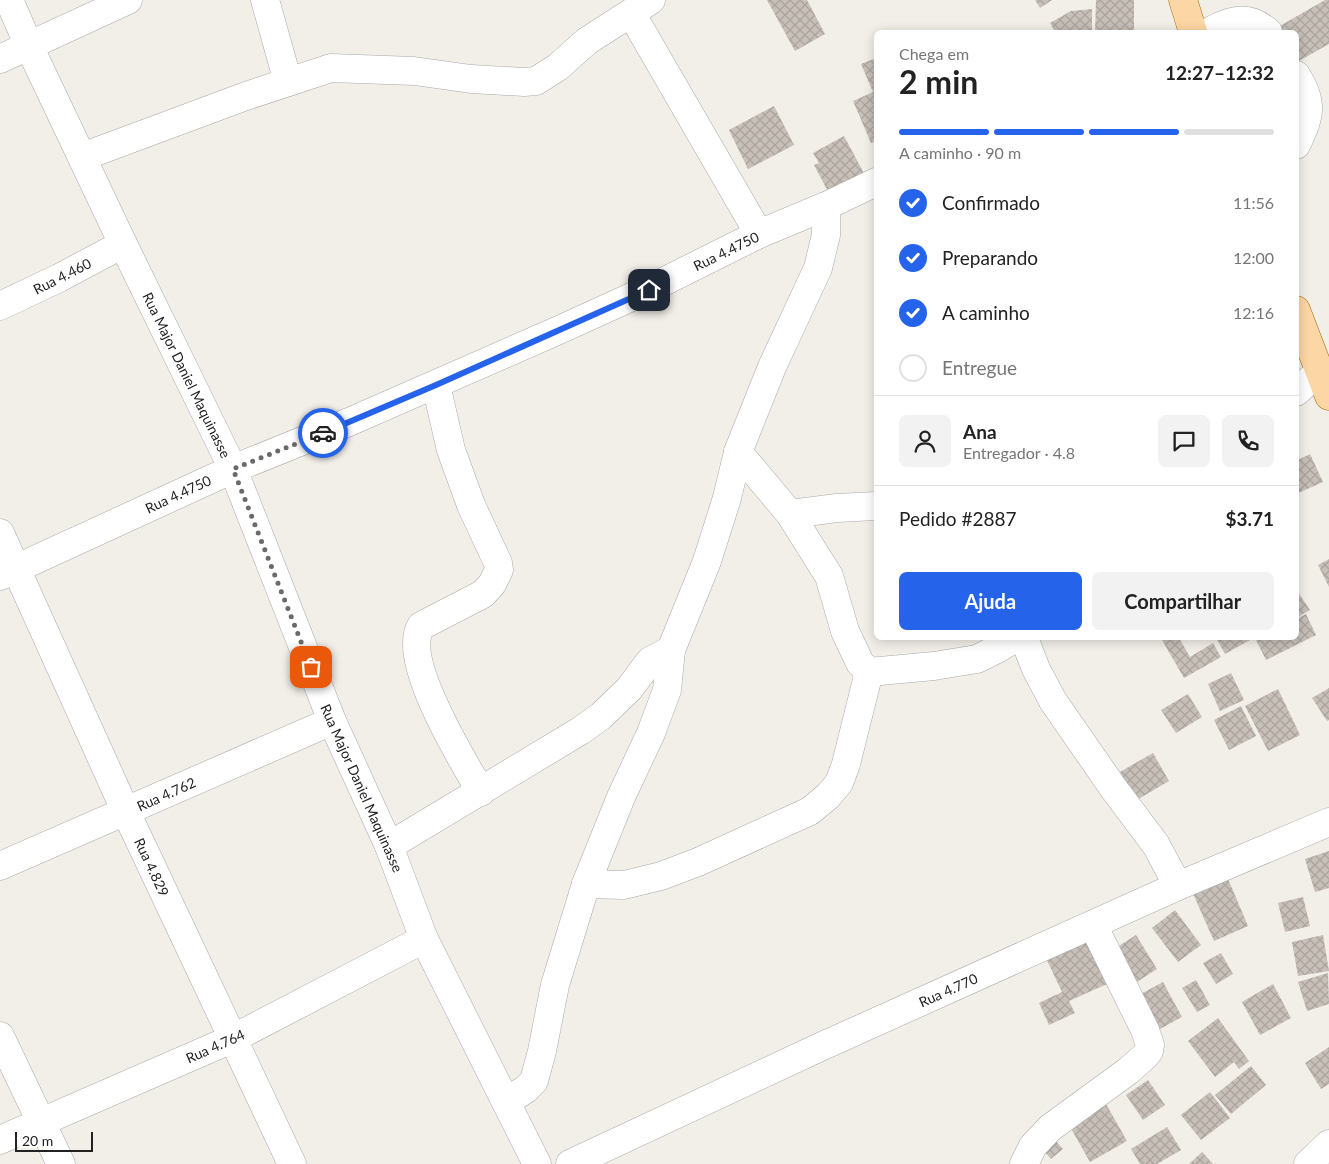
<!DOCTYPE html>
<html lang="pt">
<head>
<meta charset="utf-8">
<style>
	:root { --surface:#fff; --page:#f2f2f2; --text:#222; --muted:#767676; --line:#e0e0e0; --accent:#2563eb }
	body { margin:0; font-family:Lato,sans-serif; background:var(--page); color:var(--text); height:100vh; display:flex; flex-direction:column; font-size:19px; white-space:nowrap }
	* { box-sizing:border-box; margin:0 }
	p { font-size:16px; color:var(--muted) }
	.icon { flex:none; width:28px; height:28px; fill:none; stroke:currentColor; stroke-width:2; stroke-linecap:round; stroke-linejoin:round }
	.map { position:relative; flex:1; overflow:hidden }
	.details { position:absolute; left:874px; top:30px; width:425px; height:610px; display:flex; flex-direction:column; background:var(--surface); border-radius:8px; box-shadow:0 2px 12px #0003 }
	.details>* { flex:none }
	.scale { position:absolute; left:15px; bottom:12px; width:78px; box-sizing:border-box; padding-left:5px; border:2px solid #222; border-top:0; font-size:14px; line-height:18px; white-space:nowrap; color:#222; -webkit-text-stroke:4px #fff; paint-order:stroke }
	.pin { position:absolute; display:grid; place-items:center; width:42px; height:42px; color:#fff; margin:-21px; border-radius:10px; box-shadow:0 2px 8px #0006 }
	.courier { position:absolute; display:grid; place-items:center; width:50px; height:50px; margin:-25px; border:4px solid #2563eb; border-radius:50%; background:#fff; color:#222; box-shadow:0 1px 6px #0007 }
	.summary em { font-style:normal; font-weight:700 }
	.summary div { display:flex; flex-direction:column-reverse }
	.summary { display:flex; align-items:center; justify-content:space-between; height:85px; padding:0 25px }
	h1 { font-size:32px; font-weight:700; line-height:38px }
	.bar { display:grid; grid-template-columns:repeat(4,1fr); gap:8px 5px; align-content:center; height:60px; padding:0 25px }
	.bar i { height:6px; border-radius:4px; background:var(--line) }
	.bar .on { background:var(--accent) }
	.bar p { grid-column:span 4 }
	.line { display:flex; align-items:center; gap:12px; padding:0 25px; border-top:1px solid var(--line) }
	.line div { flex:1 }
	.round { display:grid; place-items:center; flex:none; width:52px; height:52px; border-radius:8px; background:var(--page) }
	ol { padding:0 25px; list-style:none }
	li { display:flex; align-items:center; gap:15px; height:55px }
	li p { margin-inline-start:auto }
	li .icon { padding:5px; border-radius:50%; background:var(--accent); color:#fff; stroke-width:4 }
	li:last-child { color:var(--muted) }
	li i { width:28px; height:28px; border:2px solid var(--line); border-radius:50% }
	.button { display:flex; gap:10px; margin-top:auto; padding:10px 25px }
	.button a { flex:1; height:58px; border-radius:8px; background:var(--accent); color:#fff; font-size:20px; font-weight:700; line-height:58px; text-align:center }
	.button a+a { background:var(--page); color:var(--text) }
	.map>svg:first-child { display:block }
	.building { fill:url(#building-cross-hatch) }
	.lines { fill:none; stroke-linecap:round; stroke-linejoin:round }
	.minor-casing { stroke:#a9a9a9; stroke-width:29 }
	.major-casing { stroke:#a06b00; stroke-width:29 }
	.minor { stroke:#fff; stroke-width:28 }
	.major { stroke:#fcd6a4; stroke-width:28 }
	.done { stroke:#6b6a68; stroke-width:5; stroke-dasharray:0 9 }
	.route { stroke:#2563eb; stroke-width:6 }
	.labels { text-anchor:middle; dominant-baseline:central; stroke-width:4; stroke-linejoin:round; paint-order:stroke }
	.street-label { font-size:14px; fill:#222; stroke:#fff }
</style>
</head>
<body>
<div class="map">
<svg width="1329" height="1164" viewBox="0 0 1329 1164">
	<defs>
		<pattern id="building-cross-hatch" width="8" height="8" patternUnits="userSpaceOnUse" patternTransform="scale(1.25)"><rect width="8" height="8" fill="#c7bfb8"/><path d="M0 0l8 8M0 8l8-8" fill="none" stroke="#aba49e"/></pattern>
	</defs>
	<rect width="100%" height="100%" fill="#f2efe9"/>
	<!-- building -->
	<g class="building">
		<polygon points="767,0 807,0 825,34 795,51"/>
		<polygon points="1035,0 1052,0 1040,8"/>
		<polygon points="1096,0 1134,0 1134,32 1095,32"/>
		<polygon points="1325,0 1329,0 1329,44 1297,62 1296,32 1281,32 1278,27"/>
		<polygon points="1092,9 1092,32 1055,32 1050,23 1071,11"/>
		<polygon points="876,58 876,141 871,143 853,101 873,92 861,64"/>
		<polygon points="774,106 794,145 748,169 729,130"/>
		<polygon points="844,136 866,177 831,197 814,165 819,163 813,153"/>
		<polygon points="1310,454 1323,482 1296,494 1296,461"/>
		<polygon points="1329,559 1329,587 1318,565"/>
		<polygon points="1296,589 1310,610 1296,618"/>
		<polygon points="1306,614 1316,635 1266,660 1256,640 1260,638 1296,638 1296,619"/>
		<polygon points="1166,638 1179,638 1190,657 1213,643 1221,657 1184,678 1162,640"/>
		<polygon points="1216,638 1249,638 1250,640 1225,654"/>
		<polygon points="1231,673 1244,700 1220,711 1208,684"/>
		<polygon points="1329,688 1329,720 1327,721 1312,698"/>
		<polygon points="1278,689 1300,735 1268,751 1245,706"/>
		<polygon points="1188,694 1202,717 1176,733 1161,710"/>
		<polygon points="1241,706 1256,736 1229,750 1214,720"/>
		<polygon points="1153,753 1169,781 1135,801 1118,773"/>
		<polygon points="1329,851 1329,888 1315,892 1305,859"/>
		<polygon points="1226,874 1248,926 1214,941 1191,889"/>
		<polygon points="1303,897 1310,926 1285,932 1278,903"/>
		<polygon points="1175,910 1201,945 1178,962 1152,928"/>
		<polygon points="1136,935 1157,969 1129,987 1108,953"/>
		<polygon points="1323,935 1329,971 1298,976 1292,942"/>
		<polygon points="1086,937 1107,984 1069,1001 1075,1013 1049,1025 1039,1003 1062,992 1045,956"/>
		<polygon points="1221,953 1233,974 1216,984 1203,963"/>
		<polygon points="1328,973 1329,1004 1307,1011 1298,982"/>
		<polygon points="1196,980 1210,1005 1197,1012 1182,988"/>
		<polygon points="1163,982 1182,1017 1158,1030 1139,995"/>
		<polygon points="1273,984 1291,1018 1260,1035 1242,1002"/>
		<polygon points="1218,1018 1249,1061 1239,1069 1234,1062 1215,1077 1188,1041"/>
		<polygon points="1329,1047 1329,1084 1321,1089 1305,1063"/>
		<polygon points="1251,1066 1266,1085 1231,1114 1215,1095"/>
		<polygon points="1148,1080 1165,1105 1143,1120 1126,1095"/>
		<polygon points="1210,1092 1230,1118 1201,1140 1181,1115"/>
		<polygon points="1106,1104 1127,1141 1090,1162 1069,1125"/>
		<polygon points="1167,1127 1181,1150 1157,1164 1140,1164 1131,1149"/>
		<polygon points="1049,1133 1063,1149 1051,1159 1037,1143"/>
		<polygon points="1202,1152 1213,1164 1189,1164"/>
	</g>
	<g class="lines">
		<defs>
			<g id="minor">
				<polyline points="9,0 29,46 123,244 233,469 332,721 389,846 424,939 537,1164"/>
				<polyline points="265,0 288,82"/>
				<polyline points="631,13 759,234"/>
				<path d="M1208 32C1230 21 1247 13 1268 32"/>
				<polyline points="0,59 128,0"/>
				<path d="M1296 75C1314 102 1310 118 1296 145"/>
				<polyline points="82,157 246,96 331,68 414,71 471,79 524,82 536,81 558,67 587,41 651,0"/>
				<polyline points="0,306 59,278 123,244"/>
				<path d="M436 385 451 450 471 505 498 563 499 570 492 584 483 594 421 626C400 659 463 761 481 792"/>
				<polyline points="1296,392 1320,371"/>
				<polyline points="738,452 790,514 829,576 845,631 860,663 869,672"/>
				<polyline points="790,514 837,508 876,506"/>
				<polyline points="0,533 126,812 292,1164"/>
				<polyline points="0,576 233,469 349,422 559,330 649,289 759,234 826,206 876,182"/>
				<polyline points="1024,638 1036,669 1053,701 1114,789 1156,845 1178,886"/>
				<polyline points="869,672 934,666 977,659 999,648 1015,638"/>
				<polyline points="389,846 580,731 601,716 629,689 650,661 671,650"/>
				<polyline points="0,866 332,721"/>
				<polyline points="586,884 624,885 661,876 698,862 810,811 828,796 839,783 846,764 869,672"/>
				<polyline points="0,1036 61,1164"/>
				<polyline points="506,1102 526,1089 534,1081 542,1051 555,985 586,884 621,797 651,733 667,690 671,650 707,561 727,498 738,452 772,367 818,268 826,235 826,206"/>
				<polyline points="0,1140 232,1039 424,939"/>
				<polyline points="570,1164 818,1048 1178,886 1329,822"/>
				<polyline points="1024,1164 1033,1146 1050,1128 1128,1071 1145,1056 1149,1051 1150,1045 1145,1030 1093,925"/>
				<polyline points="1308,1164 1329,1144"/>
			</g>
			<g id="major">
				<polyline points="1183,0 1193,32"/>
				<polyline points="1296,310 1329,396"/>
			</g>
		</defs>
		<!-- minor casing -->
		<use href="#minor" class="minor-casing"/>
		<!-- major casing -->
		<use href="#major" class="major-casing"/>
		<!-- minor -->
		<use href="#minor" class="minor"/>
		<!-- major -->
		<use href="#major" class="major"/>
	</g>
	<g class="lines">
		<!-- done -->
		<polyline class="done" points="311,667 233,469 323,433"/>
		<!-- route -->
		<polyline class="route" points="323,433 436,385 649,290"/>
	</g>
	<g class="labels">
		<!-- street labels -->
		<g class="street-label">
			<text transform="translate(726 251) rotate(-26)">Rua 4.4750</text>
			<text transform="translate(62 276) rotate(-27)">Rua 4.460</text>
			<text transform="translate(187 375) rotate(64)">Rua Major Daniel Maquinasse</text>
			<text transform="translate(178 494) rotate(-25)">Rua 4.4750</text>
			<text transform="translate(362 788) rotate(66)">Rua Major Daniel Maquinasse</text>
			<text transform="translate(166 794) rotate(-24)">Rua 4.762</text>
			<text transform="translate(152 867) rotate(65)">Rua 4.829</text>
			<text transform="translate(948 990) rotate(-24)">Rua 4.770</text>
			<text transform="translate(215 1046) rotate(-24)">Rua 4.764</text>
		</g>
	</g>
</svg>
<div class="scale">20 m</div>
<div class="pin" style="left:311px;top:667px;background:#ea580c"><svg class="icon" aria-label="bag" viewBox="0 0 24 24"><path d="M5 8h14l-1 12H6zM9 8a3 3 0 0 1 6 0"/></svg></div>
<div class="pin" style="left:649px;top:290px;background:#1f2937"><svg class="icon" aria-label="home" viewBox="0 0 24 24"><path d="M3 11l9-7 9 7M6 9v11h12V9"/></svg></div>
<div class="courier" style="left:323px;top:433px"><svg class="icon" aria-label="car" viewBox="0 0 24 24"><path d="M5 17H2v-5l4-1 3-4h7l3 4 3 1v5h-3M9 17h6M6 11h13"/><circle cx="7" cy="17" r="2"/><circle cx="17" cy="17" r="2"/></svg></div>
<section class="details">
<div class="summary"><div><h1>2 min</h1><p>Chega em</p></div><em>12:27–12:32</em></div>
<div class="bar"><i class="on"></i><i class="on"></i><i class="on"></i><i></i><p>A caminho · 90 m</p></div>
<ol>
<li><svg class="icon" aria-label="check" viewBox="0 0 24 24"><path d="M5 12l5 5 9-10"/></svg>Confirmado<p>11:56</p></li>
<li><svg class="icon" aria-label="check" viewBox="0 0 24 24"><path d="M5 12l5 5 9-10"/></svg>Preparando<p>12:00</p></li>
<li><svg class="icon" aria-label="check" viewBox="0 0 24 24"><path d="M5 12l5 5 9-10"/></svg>A caminho<p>12:16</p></li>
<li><i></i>Entregue</li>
</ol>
<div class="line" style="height:90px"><a class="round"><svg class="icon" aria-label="person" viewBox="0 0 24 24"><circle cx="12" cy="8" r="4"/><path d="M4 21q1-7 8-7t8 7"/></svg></a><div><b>Ana</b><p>Entregador · 4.8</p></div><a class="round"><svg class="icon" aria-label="chat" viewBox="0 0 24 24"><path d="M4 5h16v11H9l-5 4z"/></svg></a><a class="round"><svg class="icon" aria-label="phone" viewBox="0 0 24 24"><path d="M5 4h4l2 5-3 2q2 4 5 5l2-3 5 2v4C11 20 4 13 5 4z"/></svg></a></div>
<div class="line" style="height:65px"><div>Pedido #2887</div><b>$3.71</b></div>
<div class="button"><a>Ajuda</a><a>Compartilhar</a></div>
</section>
</div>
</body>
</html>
